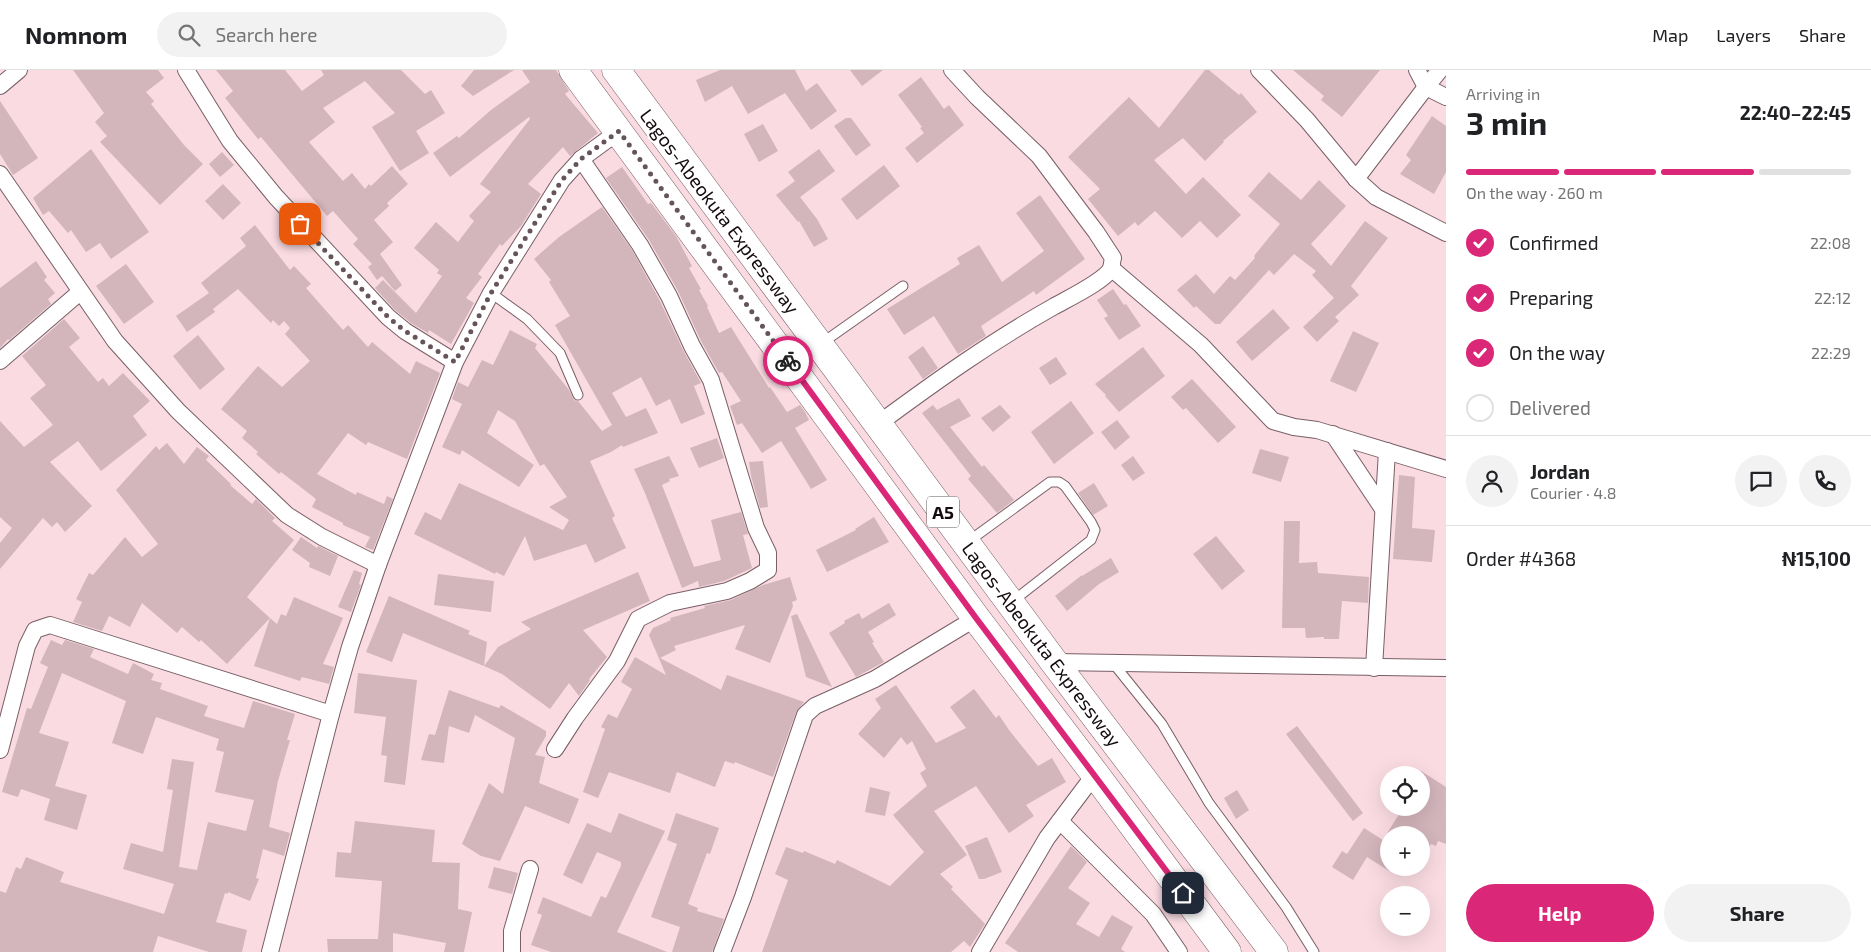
<!DOCTYPE html>
<html lang="en">
<head>
<meta charset="utf-8">
<style>
	:root { --surface:#fff; --page:#f2f2f2; --text:#202124; --muted:#757577; --line:#e0e0e0; --accent:#db2777 }
	body { margin:0; font-family:"Exo 2",sans-serif; background:var(--page); color:var(--text); height:100vh; display:flex; flex-direction:column; font-size:19px; white-space:nowrap }
	* { box-sizing:border-box; margin:0 }
	p { font-size:16px; color:var(--muted) }
	.icon { flex:none; width:28px; height:28px; fill:none; stroke:currentColor; stroke-width:2; stroke-linecap:round; stroke-linejoin:round }
	.map { position:relative; flex:1; overflow:hidden }
	.side { display:flex; flex-direction:column; background:var(--surface); width:425px }
	.side>* { flex:none }
	.buttons { position:absolute; left:1380px; top:696px; display:grid; gap:10px }
	.buttons a { display:grid; place-items:center; width:50px; height:50px; border-radius:50%; background:var(--surface); box-shadow:0 5px 20px #0002; font-size:25px }
	.pin { position:absolute; display:grid; place-items:center; width:42px; height:42px; color:#fff; margin:-21px; border-radius:10px; box-shadow:0 2px 8px #0006 }
	.courier { position:absolute; display:grid; place-items:center; width:50px; height:50px; margin:-25px; border:4px solid #db2777; border-radius:50%; background:#fff; color:#222; box-shadow:0 1px 6px #0007 }
	.head em { font-style:normal; font-weight:700 }
	.head div { display:flex; flex-direction:column-reverse }
	.head { display:flex; align-items:center; justify-content:space-between; height:85px; padding:0 20px }
	h1 { font-size:32px; font-weight:700; line-height:38px }
	.bar { display:grid; grid-template-columns:repeat(4,1fr); gap:8px 5px; align-content:center; height:60px; padding:0 20px }
	.bar i { height:6px; border-radius:4px; background:var(--line) }
	.bar .active { background:var(--accent) }
	.bar p { grid-column:span 4 }
	.line { display:flex; align-items:center; gap:12px; padding:0 20px; border-top:1px solid var(--line) }
	.line div { flex:1 }
	.round { display:grid; place-items:center; flex:none; width:52px; height:52px; border-radius:26px; background:var(--page) }
	ol { padding:0 20px; list-style:none }
	li { display:flex; align-items:center; gap:15px; height:55px }
	li p { margin-inline-start:auto }
	li .icon { padding:5px; border-radius:50%; background:var(--accent); color:#fff; stroke-width:4 }
	li:last-child { color:var(--muted) }
	li i { width:28px; height:28px; border:2px solid var(--line); border-radius:50% }
	.cta { display:flex; gap:10px; margin-top:auto; padding:10px 20px }
	.cta a { flex:1; height:58px; border-radius:30px; background:var(--accent); color:#fff; font-size:20px; font-weight:700; line-height:58px; text-align:center }
	.cta a+a { background:var(--page); color:var(--text) }
	header { display:flex; align-items:center; gap:30px; box-sizing:border-box; height:70px; padding:0 25px; background:var(--surface); border-bottom:1px solid var(--line) }
	header strong { font-size:24px }
	nav { display:flex; gap:28px; margin-inline-start:auto; font-size:18px }
	.search { width:350px; height:45px; background:var(--page); display:flex; align-items:center; gap:12px; box-sizing:border-box; padding:0 18px; border-radius:28px; color:var(--muted); font-size:19px }
	main { display:flex; flex:1; min-height:0 }
	.map>svg:first-child { display:block }
	.building { fill:#d3b5bc }
	.lines { fill:none; stroke-linecap:round; stroke-linejoin:round }
	.service-casing { stroke:#795f66; stroke-width:11 }
	.minor-casing { stroke:#795f66; stroke-width:18 }
	.trunk-casing { stroke:#795f66; stroke-width:29 }
	.service { stroke:#fff; stroke-width:9 }
	.minor { stroke:#fff; stroke-width:16 }
	.trunk { stroke:#fff; stroke-width:28 }
	.done { stroke:#655458; stroke-width:5; stroke-dasharray:0 9 }
	.route { stroke:#db2777; stroke-width:6 }
	.labels { text-anchor:middle; dominant-baseline:central; stroke-width:4.5; stroke-linejoin:round; paint-order:stroke }
	.shield { fill:#fff; stroke:#5b5456; stroke-width:1 }
	.shield-label { font-size:18px; font-weight:bold; fill:#150b0e }
	.street-label { font-size:19px; fill:#150b0e; stroke:#fff }
</style>
</head>
<body>
<header>
<strong>Nomnom</strong>
<div class="search"><svg class="icon" aria-label="search" viewBox="0 0 24 24"><circle cx="10" cy="10" r="6"/><path d="M15 15l6 6"/></svg>Search here</div>
<nav><a>Map</a><a>Layers</a><a>Share</a></nav>
</header>
<main>
<div class="map">
<svg width="1446" height="882" viewBox="0 0 1446 882">
	<rect width="100%" height="100%" fill="#fadbe2"/>
	<!-- building -->
	<g class="building">
		<polygon points="73,0 158,0 164,8 146,22 154,31 151,34 184,75 203,94 160,135 100,72 107,66 95,52 104,43"/>
		<polygon points="216,0 285,0 302,21 324,5 321,0 401,0 425,24 431,20 445,43 416,61 429,83 400,101 372,57 395,43 365,11 323,38 335,52 309,72 343,111 352,103 365,119 369,114 371,116 392,96 408,114 387,133 389,136 374,150 393,172 380,184 402,215 395,221 382,206 377,210 368,197 372,194 353,174 358,169 333,141 327,146 261,67 258,69 225,28 233,21"/>
		<polygon points="474,0 514,0 473,26 461,16"/>
		<polygon points="522,0 556,0 569,21 565,24 598,63 570,86 563,77 528,114 541,124 521,156 502,176 500,174 478,204 482,207 466,228 474,233 451,274 429,260 428,263 411,253 395,240 375,218 383,210 416,243 442,206 437,203 439,200 414,178 436,152 458,172 474,151 469,146 491,122 480,114 530,49 529,47 450,107 433,83 457,66 459,68 491,40 530,12"/>
		<polygon points="720,0 795,0 806,21 817,13 837,41 811,60 785,23 748,44 732,16 705,32 696,10"/>
		<polygon points="850,0 883,0 862,16"/>
		<polygon points="1205,0 1209,0 1239,25 1241,23 1257,42 1223,71 1224,72 1205,91 1183,68 1154,90 1186,124 1203,107 1241,145 1217,168 1200,151 1182,168 1155,141 1138,156 1135,152 1118,166 1088,129 1100,119 1068,87 1129,27 1159,58"/>
		<polygon points="1293,0 1380,0 1342,47 1321,30 1324,26"/>
		<polygon points="921,7 944,39 949,35 964,55 917,93 905,78 924,63 920,58 922,57 898,25"/>
		<polygon points="0,31 38,88 13,105 0,84"/>
		<polygon points="1432,46 1446,56 1446,102 1434,124 1400,104 1411,90 1406,85"/>
		<polygon points="846,48 851,48 871,75 856,86 834,56"/>
		<polygon points="763,54 778,81 759,92 744,64"/>
		<polygon points="91,79 149,162 111,189 100,173 86,182 71,160 68,163 49,141 43,145 33,128"/>
		<polygon points="819,79 835,101 800,127 817,149 828,169 814,177 799,151 798,152 776,125 795,111 788,102"/>
		<polygon points="222,82 234,95 220,107 209,94"/>
		<polygon points="884,95 900,116 857,150 841,129"/>
		<polygon points="622,97 648,134 651,133 676,166 692,196 689,198 701,219 699,220 708,236 707,237 719,263 731,257 769,318 770,317 787,342 800,335 805,342 809,350 795,358 827,410 811,419 781,371 762,383 742,353 737,355 730,336 741,331 722,302 719,303 701,271 678,221 649,170 606,108"/>
		<polygon points="1269,102 1301,130 1319,110 1346,136 1311,174 1331,196 1365,151 1388,168 1351,216 1359,225 1335,247 1339,251 1317,272 1303,257 1334,228 1312,205 1316,201 1294,184 1274,205 1269,200 1220,254 1215,254 1196,236 1194,238 1177,220 1196,204 1214,224 1230,206 1235,210 1255,188 1254,186 1280,154 1248,126"/>
		<polygon points="223,114 241,133 223,150 205,131"/>
		<polygon points="1040,125 1085,189 1036,225 1034,221 981,256 986,266 958,284 934,246 904,265 887,239 960,194 957,188 979,175 1002,212 1044,181 1016,143"/>
		<polygon points="602,137 632,180 660,231 683,280 701,313 694,316 705,344 681,354 670,329 656,336 641,307 612,323 626,347 646,338 658,363 623,377 622,375 611,382 590,391 615,446 612,448 626,478 595,493 586,474 534,491 525,466 504,506 496,502 495,504 414,464 425,442 441,450 459,413 563,460 569,450 549,437 567,427 544,394 540,396 515,351 498,340 487,363 534,395 519,417 462,380 460,385 442,377 462,334 452,329 458,312 468,317 482,290 493,295 510,260 537,274 535,278 569,320 574,330 578,331 602,361 612,355 555,255 570,246 549,212 551,210 534,189 559,167"/>
		<polygon points="255,155 290,200 294,196 311,214 306,218 343,260 348,255 368,277 372,272 410,304 416,291 440,303 407,389 368,372 366,375 348,363 317,404 356,425 357,422 384,434 387,426 393,429 373,480 365,477 370,467 343,455 343,453 312,437 316,429 281,402 279,404 256,384 258,382 242,368 247,361 221,339 258,296 282,317 310,291 285,264 290,258 284,251 279,256 273,250 271,253 238,219 213,239 215,242 187,262 176,246 209,223 201,213 246,176 240,168"/>
		<polygon points="36,191 47,207 44,210 55,223 48,229 51,234 9,270 8,269 0,278 0,218"/>
		<polygon points="126,194 154,232 124,254 96,216"/>
		<polygon points="1113,219 1124,235 1126,234 1141,256 1119,270 1104,248 1108,246 1097,230"/>
		<polygon points="1273,239 1290,258 1252,291 1236,272"/>
		<polygon points="64,249 80,268 69,277 98,312 103,308 109,316 123,303 150,331 133,346 147,365 101,401 78,371 50,392 92,436 65,462 57,452 52,457 43,448 0,499 0,473 12,458 0,447 0,351 24,377 53,355 30,328 46,315 22,286"/>
		<polygon points="1353,261 1379,273 1356,322 1330,311"/>
		<polygon points="198,265 225,299 200,320 173,286"/>
		<polygon points="923,276 938,298 923,309 908,287"/>
		<polygon points="1143,277 1165,306 1119,342 1105,326 1106,325 1095,314"/>
		<polygon points="1056,287 1067,304 1050,315 1039,298"/>
		<polygon points="1192,309 1236,357 1218,373 1186,338 1183,340 1171,327"/>
		<polygon points="959,328 971,346 950,357 982,397 984,395 1014,430 997,443 968,409 971,406 922,343 933,335 937,340"/>
		<polygon points="1071,331 1094,363 1054,394 1031,362"/>
		<polygon points="1000,335 1011,347 993,362 981,348"/>
		<polygon points="1117,350 1130,367 1115,380 1101,362"/>
		<polygon points="717,368 724,388 699,398 690,378"/>
		<polygon points="167,373 184,394 197,377 209,386 206,390 231,414 230,415 252,434 256,429 275,448 272,451 294,470 247,527 270,548 227,594 201,570 199,572 182,557 177,563 142,533 130,557 109,546 102,561 73,552 82,532 76,529 89,503 93,505 125,467 142,487 158,474 116,420 156,376 159,380"/>
		<polygon points="1260,379 1289,387 1281,412 1252,403"/>
		<polygon points="669,386 679,406 669,409 670,411 662,415 694,497 721,490 711,450 741,442 748,464 743,465 752,498 724,511 699,517 698,511 682,518 645,423 634,399"/>
		<polygon points="1133,386 1145,403 1133,411 1121,395"/>
		<polygon points="763,391 768,437 760,438 751,406 749,392"/>
		<polygon points="1399,405 1415,407 1412,458 1435,460 1432,492 1393,489"/>
		<polygon points="1094,413 1108,436 1093,445 1078,423"/>
		<polygon points="874,447 889,472 827,502 816,480 856,460 855,459"/>
		<polygon points="1284,451 1300,451 1299,493 1317,492 1318,503 1369,507 1368,533 1342,531 1339,569 1324,569 1324,567 1306,568 1305,558 1282,558"/>
		<polygon points="1216,466 1245,501 1222,520 1193,484"/>
		<polygon points="301,467 317,478 318,476 338,486 330,506 309,497 310,493 292,480"/>
		<polygon points="1111,488 1119,502 1099,514 1067,541 1055,526 1082,505 1082,506"/>
		<polygon points="354,500 362,503 359,514 361,515 351,542 338,537"/>
		<polygon points="638,502 650,531 583,560 607,587 589,609 590,610 579,626 569,613 550,639 502,604 484,596 498,577 531,559 521,552"/>
		<polygon points="438,504 494,511 491,542 434,535"/>
		<polygon points="790,507 797,530 792,532 793,536 770,593 735,579 745,555 674,576 676,580 660,588 721,620 727,605 804,632 796,642 773,707 735,692 734,694 725,691 715,717 677,702 670,723 609,702 598,728 583,722 605,659 601,657 608,644 617,648 632,619 621,612 635,587 666,605 649,565 653,558 671,550 670,548 705,538 704,536 731,530 763,515"/>
		<polygon points="389,526 470,561 468,564 487,572 484,596 403,563 392,592 366,582"/>
		<polygon points="294,527 343,548 323,594 334,597 329,614 302,607 300,611 254,596 270,548 277,554 281,544 286,546"/>
		<polygon points="889,533 896,545 868,562 874,572 872,573 884,592 856,607 829,563 845,553 844,551 859,543 862,549"/>
		<polygon points="797,544 832,617 806,607 791,546"/>
		<polygon points="51,570 62,575 65,570 94,579 90,587 128,604 133,593 154,604 151,610 162,613 160,619 208,636 204,646 244,658 253,631 295,644 287,670 290,670 278,711 269,757 290,763 284,786 263,779 256,808 259,809 250,831 228,822 228,824 225,823 216,852 247,860 242,882 209,882 158,866 153,882 0,882 0,821 6,823 16,797 21,799 26,787 64,802 60,812 164,844 174,814 123,799 131,773 163,782 173,720 167,719 172,689 194,692 179,797 197,800 208,752 246,761 254,730 215,722 224,682 216,680 219,669 156,647 143,684 112,673 126,631 62,603 39,663 69,672 55,716 87,725 77,760 44,750 50,729 21,719 18,727 2,722 27,638 31,639 48,597 40,593"/>
		<polygon points="358,603 417,610 405,715 384,712 387,686 381,685 386,647 354,643"/>
		<polygon points="896,615 936,673 966,658 950,637 974,619 996,648 999,645 1009,660 1038,696 1052,688 1066,712 1026,735 1034,746 1009,763 976,716 934,741 967,785 940,804 953,817 951,819 985,854 970,877 964,871 951,882 762,882 788,810 775,804 786,777 803,783 804,781 835,794 837,790 890,816 924,782 893,745 927,716 920,703 926,699 912,671 907,675 901,667 884,688 858,664 881,638 875,629"/>
		<polygon points="449,620 499,638 501,635 546,661 546,666 535,685 545,687 539,713 579,729 569,754 525,736 500,791 481,786 462,774 489,713 503,724 515,668 475,645 469,663 449,656 444,693 421,690 429,664 435,665"/>
		<polygon points="1297,656 1363,743 1353,751 1286,664"/>
		<polygon points="1421,701 1446,717 1446,774 1438,771 1436,776 1431,774 1421,791 1421,765 1386,765 1403,738 1421,738"/>
		<polygon points="870,717 890,722 885,746 865,742"/>
		<polygon points="1237,720 1249,740 1236,749 1224,728"/>
		<polygon points="619,743 665,761 617,862 667,882 551,882 531,875 542,845 537,843 543,827 591,847 601,826 606,828 621,796 621,792 597,782 582,814 563,805 587,753 611,763"/>
		<polygon points="676,743 719,758 710,784 707,783 688,834 698,838 697,841 724,849 712,882 672,882 680,857 651,847 677,774 667,770"/>
		<polygon points="355,751 435,760 432,792 460,793 458,839 472,842 464,882 444,882 446,873 393,863 393,882 328,882 327,869 378,869 382,811 335,807 337,782 351,783"/>
		<polygon points="1364,758 1389,774 1389,801 1367,787 1353,810 1332,797 1342,781 1347,784"/>
		<polygon points="987,767 1002,802 984,809 979,809 965,776"/>
		<polygon points="1071,776 1087,792 1068,818 1090,833 1076,854 1099,867 1112,845 1133,857 1121,879 1125,882 1018,882 1005,873"/>
		<polygon points="494,797 518,803 512,824 488,818"/>
	</g>
	<g class="lines">
		<defs>
			<g id="service">
				<polyline points="491,223 527,249 560,283 578,325"/>
				<polyline points="822,273 903,216"/>
				<polyline points="969,471 1050,412 1059,412 1065,416 1091,452 1095,460 1091,470 1013,531"/>
				<polyline points="1113,593 1162,654 1209,733 1286,837 1314,882"/>
			</g>
			<g id="minor">
				<polyline points="186,0 230,71 276,127 388,247 405,261 455,292"/>
				<polyline points="1259,0 1307,50 1356,109 1376,127 1446,163"/>
				<polyline points="1417,0 1426,17 1440,0"/>
				<polyline points="0,16 19,0"/>
				<polyline points="0,104 115,271 178,341 287,445 322,467 378,495"/>
				<polyline points="1356,109 1426,17 1446,27"/>
				<polyline points="1111,198 1201,275 1273,351 1294,357 1317,360 1446,399"/>
				<polyline points="0,291 80,222"/>
				<path d="M878 354C935 312 992 271 1053 237 1067 229 1103 212 1111 199 1112 196 1112 191 1113 188L1096 162 1039 86 977 27 952 0"/>
				<polyline points="1333,364 1383,439"/>
				<polyline points="1054,592 1446,598"/>
				<polyline points="1374,598 1387,381"/>
				<polyline points="555,679 575,648 617,591 638,549 670,533 727,521 750,511 768,500 768,483 756,458 711,310 692,276 669,226 640,175 581,89"/>
				<polyline points="0,680 27,576 35,560 50,555 331,644"/>
				<polyline points="1060,751 1153,844 1179,882"/>
				<polyline points="270,882 331,644 350,577 378,495 455,292 491,223 562,110 581,89 619,61"/>
				<polyline points="512,882 512,861 530,799"/>
				<polyline points="722,882 743,827 805,645 815,636 875,609 976,548"/>
				<polyline points="980,882 1047,768 1095,704"/>
			</g>
			<g id="trunk">
				<polyline points="573,0 976,548 1095,704 1227,882"/>
				<polyline points="616,0 1054,592 1274,882"/>
			</g>
		</defs>
		<!-- service casing -->
		<use href="#service" class="service-casing"/>
		<!-- minor casing -->
		<use href="#minor" class="minor-casing"/>
		<!-- trunk casing -->
		<use href="#trunk" class="trunk-casing"/>
		<!-- service -->
		<use href="#service" class="service"/>
		<!-- minor -->
		<use href="#minor" class="minor"/>
		<!-- trunk -->
		<use href="#trunk" class="trunk"/>
	</g>
	<g class="lines">
		<!-- done -->
		<polyline class="done" points="300,154 388,247 405,261 455,292 491,223 562,110 581,89 619,61 788,291"/>
		<!-- route -->
		<polyline class="route" points="788,291 976,548 1183,823"/>
	</g>
	<g class="labels">
		<!-- shield labels -->
		<rect class="shield" x="927" y="426.5" width="32" height="31" rx="4"/>
		<g class="shield-label">
			<text x="943" y="442">A5</text>
		</g>
		<!-- street labels -->
		<g class="street-label">
			<text transform="translate(720 141) rotate(53)">Lagos-Abeokuta Expressway</text>
			<text transform="translate(1042 574) rotate(53)">Lagos-Abeokuta Expressway</text>
		</g>
	</g>
</svg>
<div class="buttons">
<a><svg class="icon" aria-label="locate" viewBox="0 0 24 24"><circle cx="12" cy="12" r="6"/><path d="M12 2v4M12 18v4M2 12h4M18 12h4"/></svg></a>
<a>+</a>
<a>−</a>
</div>
<div class="pin" style="left:300px;top:154px;background:#ea580c"><svg class="icon" aria-label="bag" viewBox="0 0 24 24"><path d="M5 8h14l-1 12H6zM9 8a3 3 0 0 1 6 0"/></svg></div>
<div class="pin" style="left:1183px;top:823px;background:#1f2937"><svg class="icon" aria-label="home" viewBox="0 0 24 24"><path d="M3 11l9-7 9 7M6 9v11h12V9"/></svg></div>
<div class="courier" style="left:788px;top:291px"><svg class="icon" aria-label="bike" viewBox="0 0 24 24"><circle cx="6" cy="16" r="4"/><circle cx="18" cy="16" r="4"/><path d="M6 16l4-8h5l3 8M10 8l3 8H6M13 5h3"/></svg></div>
</div>
<section class="side">
<div class="head"><div><h1>3 min</h1><p>Arriving in</p></div><em>22:40–22:45</em></div>
<div class="bar"><i class="active"></i><i class="active"></i><i class="active"></i><i></i><p>On the way · 260 m</p></div>
<ol>
<li><svg class="icon" aria-label="check" viewBox="0 0 24 24"><path d="M5 12l5 5 9-10"/></svg>Confirmed<p>22:08</p></li>
<li><svg class="icon" aria-label="check" viewBox="0 0 24 24"><path d="M5 12l5 5 9-10"/></svg>Preparing<p>22:12</p></li>
<li><svg class="icon" aria-label="check" viewBox="0 0 24 24"><path d="M5 12l5 5 9-10"/></svg>On the way<p>22:29</p></li>
<li><i></i>Delivered</li>
</ol>
<div class="line" style="height:90px"><a class="round"><svg class="icon" aria-label="person" viewBox="0 0 24 24"><circle cx="12" cy="8" r="4"/><path d="M4 21q1-7 8-7t8 7"/></svg></a><div><b>Jordan</b><p>Courier · 4.8</p></div><a class="round"><svg class="icon" aria-label="chat" viewBox="0 0 24 24"><path d="M4 5h16v11H9l-5 4z"/></svg></a><a class="round"><svg class="icon" aria-label="phone" viewBox="0 0 24 24"><path d="M5 4h4l2 5-3 2q2 4 5 5l2-3 5 2v4C11 20 4 13 5 4z"/></svg></a></div>
<div class="line" style="height:65px"><div>Order #4368</div><b>₦15,100</b></div>
<div class="cta"><a>Help</a><a>Share</a></div>
</section>
</main>
</body>
</html>
